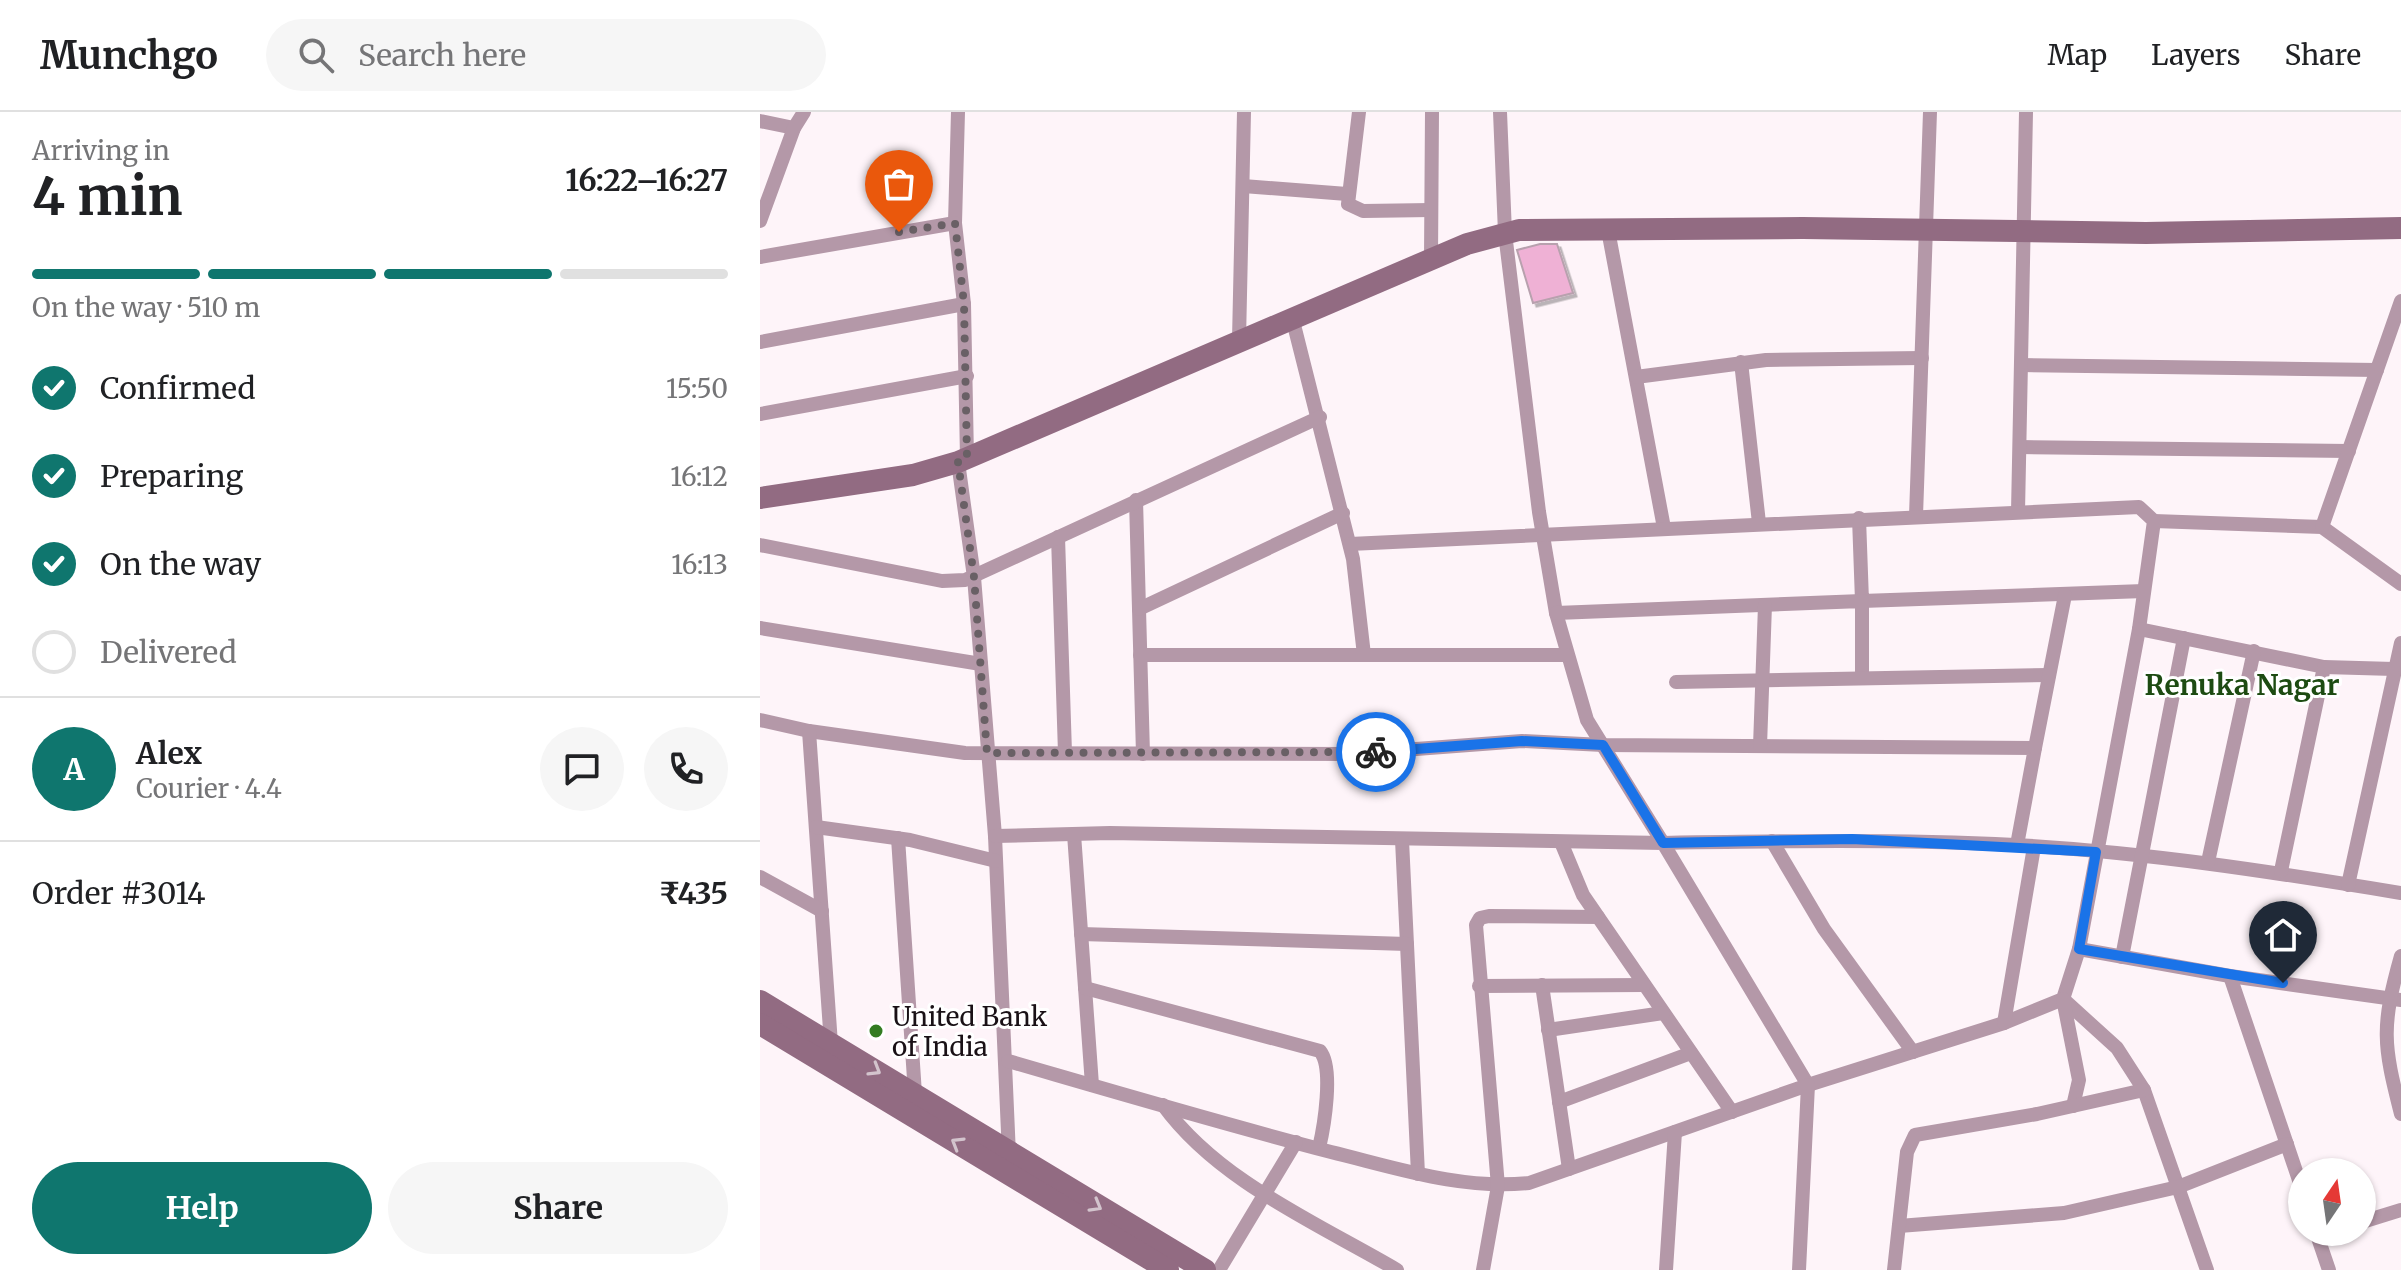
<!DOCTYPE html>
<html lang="en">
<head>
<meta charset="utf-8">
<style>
	:root { --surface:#fff; --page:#f6f6f6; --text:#202124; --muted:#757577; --line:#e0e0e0; --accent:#0f766e }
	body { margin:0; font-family:Merriweather,serif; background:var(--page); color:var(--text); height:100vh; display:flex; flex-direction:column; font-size:30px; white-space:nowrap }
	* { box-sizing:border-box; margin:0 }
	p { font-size:26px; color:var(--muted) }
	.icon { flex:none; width:44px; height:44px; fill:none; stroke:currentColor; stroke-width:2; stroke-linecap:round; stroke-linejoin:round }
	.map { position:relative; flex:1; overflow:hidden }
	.sheet { display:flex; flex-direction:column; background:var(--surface); width:760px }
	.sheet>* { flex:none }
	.needle { width:52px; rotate:13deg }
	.buttons { position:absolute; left:1528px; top:1046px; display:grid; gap:16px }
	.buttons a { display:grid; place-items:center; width:88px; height:88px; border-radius:50%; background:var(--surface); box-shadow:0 2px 6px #0004; font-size:40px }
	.pin { position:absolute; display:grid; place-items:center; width:68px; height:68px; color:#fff; margin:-82px -34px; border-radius:50% 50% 50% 0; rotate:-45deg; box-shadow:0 0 8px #0007 }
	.pin .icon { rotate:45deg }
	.courier { position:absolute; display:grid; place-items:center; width:80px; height:80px; margin:-40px; border:6px solid #1a73e8; border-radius:50%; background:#fff; color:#222; box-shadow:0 2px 10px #0007 }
	.head em { font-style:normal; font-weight:700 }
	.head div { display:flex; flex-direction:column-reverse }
	.head { display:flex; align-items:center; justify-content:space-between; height:136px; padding:0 32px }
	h1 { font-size:52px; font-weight:700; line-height:60px }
	.bar { display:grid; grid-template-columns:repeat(4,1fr); gap:12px 8px; align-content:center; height:96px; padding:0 32px }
	.bar i { height:10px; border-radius:6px; background:var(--line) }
	.bar .current { background:var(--accent) }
	.bar p { grid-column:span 4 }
	.line { display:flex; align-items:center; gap:20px; padding:0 32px; border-top:2px solid var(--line) }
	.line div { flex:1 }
	.round { display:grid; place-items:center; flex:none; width:84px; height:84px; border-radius:42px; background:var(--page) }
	ol { padding:0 32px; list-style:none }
	li { display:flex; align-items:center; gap:24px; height:88px }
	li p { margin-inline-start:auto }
	li .icon { padding:8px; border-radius:50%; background:var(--accent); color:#fff; stroke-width:4 }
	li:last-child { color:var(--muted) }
	li i { width:44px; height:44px; border:4px solid var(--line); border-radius:50% }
	.button { display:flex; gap:16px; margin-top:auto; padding:16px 32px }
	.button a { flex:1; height:92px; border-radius:48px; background:var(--accent); color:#fff; font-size:32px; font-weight:700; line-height:92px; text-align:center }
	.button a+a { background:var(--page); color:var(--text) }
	header { display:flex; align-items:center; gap:48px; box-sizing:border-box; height:112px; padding:0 40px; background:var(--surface); border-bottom:2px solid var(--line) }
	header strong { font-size:38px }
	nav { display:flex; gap:44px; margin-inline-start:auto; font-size:28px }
	.search { width:560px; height:72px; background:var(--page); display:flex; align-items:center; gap:20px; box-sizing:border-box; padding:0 28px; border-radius:44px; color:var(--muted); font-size:30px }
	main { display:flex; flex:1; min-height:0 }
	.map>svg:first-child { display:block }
	.building { fill:#efb1d5; stroke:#b8a1ae; stroke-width:2; filter:url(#shadow) }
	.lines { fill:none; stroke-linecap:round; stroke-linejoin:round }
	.minor { stroke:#b498a8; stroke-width:14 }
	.secondary { stroke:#926b82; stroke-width:22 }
	.oneway { stroke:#d3c4cd }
	.done { stroke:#696065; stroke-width:8; stroke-dasharray:0 14.4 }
	.route { stroke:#1a73e8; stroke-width:10 }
	.poi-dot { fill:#337c21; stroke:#fff; stroke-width:3 }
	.labels { text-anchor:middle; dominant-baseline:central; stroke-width:6; stroke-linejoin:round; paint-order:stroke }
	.poi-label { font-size:26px; fill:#191116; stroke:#fff; text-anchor:start }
	.neighbourhood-label { font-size:28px; font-weight:bold; fill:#1d4b12; stroke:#fff }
</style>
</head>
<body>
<header>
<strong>Munchgo</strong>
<div class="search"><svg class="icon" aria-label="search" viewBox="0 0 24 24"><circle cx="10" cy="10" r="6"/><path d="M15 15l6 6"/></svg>Search here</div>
<nav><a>Map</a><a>Layers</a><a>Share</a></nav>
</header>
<main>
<section class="sheet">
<div class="head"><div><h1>4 min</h1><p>Arriving in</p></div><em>16:22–16:27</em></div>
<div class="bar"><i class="current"></i><i class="current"></i><i class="current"></i><i></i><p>On the way · 510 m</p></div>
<ol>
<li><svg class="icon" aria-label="check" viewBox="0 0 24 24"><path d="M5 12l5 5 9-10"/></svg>Confirmed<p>15:50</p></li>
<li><svg class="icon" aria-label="check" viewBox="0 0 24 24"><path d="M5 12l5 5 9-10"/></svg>Preparing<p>16:12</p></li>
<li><svg class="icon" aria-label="check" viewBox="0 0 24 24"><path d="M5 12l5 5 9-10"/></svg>On the way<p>16:13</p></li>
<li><i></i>Delivered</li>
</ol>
<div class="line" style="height:144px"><b class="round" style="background:var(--accent);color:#fff">A</b><div><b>Alex</b><p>Courier · 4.4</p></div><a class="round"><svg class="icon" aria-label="chat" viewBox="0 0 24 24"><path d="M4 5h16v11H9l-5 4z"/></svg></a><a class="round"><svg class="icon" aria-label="phone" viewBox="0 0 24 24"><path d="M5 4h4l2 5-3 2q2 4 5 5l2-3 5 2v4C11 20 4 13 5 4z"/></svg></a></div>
<div class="line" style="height:104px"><div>Order #3014</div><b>₹435</b></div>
<div class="button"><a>Help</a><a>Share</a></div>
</section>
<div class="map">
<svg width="1641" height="1158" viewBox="0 0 1641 1158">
	<defs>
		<filter id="shadow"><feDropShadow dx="3.5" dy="3.5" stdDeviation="0" flood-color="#0004"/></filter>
	</defs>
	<rect width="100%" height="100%" fill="#fef4f9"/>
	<!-- building -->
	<polygon class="building" points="780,132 797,132 813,181 773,191 757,138"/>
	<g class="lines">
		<!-- minor -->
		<g class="minor">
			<polyline points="198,0 195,111 204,192 207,346"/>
			<polyline points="599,0 588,92 603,99 671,98"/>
			<path d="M740 0 745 121 779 400 796 501 827 608 903 731C1020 729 1138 727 1255 733 1385 740 1513 760 1641 781"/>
			<polyline points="0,9 34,16"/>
			<polyline points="483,74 587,82"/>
			<polyline points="0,109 34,16 44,0"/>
			<polyline points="848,118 904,416"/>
			<polyline points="0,145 195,111"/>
			<polyline points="671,146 672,0"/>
			<polyline points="532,205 593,447 604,543"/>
			<polyline points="479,228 484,0"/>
			<polyline points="0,230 204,192"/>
			<polyline points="981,250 999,411"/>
			<polyline points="1262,253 1617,258"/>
			<polyline points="876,265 1006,248 1162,246"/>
			<polyline points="0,302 207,264"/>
			<polyline points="1260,335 1589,339"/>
			<polyline points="198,350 214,465 235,724 249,1043"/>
			<polyline points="376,388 383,642"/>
			<polyline points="1258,400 1266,0"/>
			<polyline points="1156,404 1170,0"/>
			<polyline points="1099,406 1102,489 1384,479"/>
			<polyline points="1394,409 1562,415 1641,472"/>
			<polyline points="1562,415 1641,189"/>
			<polyline points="298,425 305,641"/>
			<polyline points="590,432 1379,395 1394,409 1379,517 1319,837 1470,864 1641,888"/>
			<polyline points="0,433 182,469 205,468 560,305"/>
			<polyline points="379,497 583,401"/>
			<polyline points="796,501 1102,489 1102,566"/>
			<polyline points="0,516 221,552"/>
			<polyline points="1379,517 1564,555 1521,759"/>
			<polyline points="380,543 806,543"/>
			<polyline points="1564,555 1634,557"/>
			<polyline points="916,570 1289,563"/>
			<polyline points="0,608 49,619 205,641 590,642 762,629 843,633 1275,636 1257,733"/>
			<polyline points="49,619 71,932"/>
			<polyline points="1000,634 1005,493"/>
			<polyline points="1275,636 1305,483"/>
			<polyline points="56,715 150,728 236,749"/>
			<polyline points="314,722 332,973"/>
			<polyline points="235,724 350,721 903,731 1048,973 1244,911 1303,887 1319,837"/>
			<polyline points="138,726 155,982"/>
			<polyline points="642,728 658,1062"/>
			<polyline points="1012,729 1064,817 1153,940"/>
			<polyline points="801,730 823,783 972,1000"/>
			<polyline points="1448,750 1494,539"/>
			<polyline points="0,765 62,799"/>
			<polyline points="1588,773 1641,531"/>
			<polyline points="321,822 647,832"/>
			<path d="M1641 844C1621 915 1623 932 1641 1002"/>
			<polyline points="1362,845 1424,526"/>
			<polyline points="1470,864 1542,1077"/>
			<polyline points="782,873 809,1057"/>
			<polyline points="719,874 884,873"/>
			<path d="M325 876 560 939C574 956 564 1015 559 1036"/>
			<polyline points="1303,887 1357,936 1384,978 1447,1158"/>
			<polyline points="1303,887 1319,968 1313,994"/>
			<polyline points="1244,911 1274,735"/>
			<polyline points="788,918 903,901"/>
			<path d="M248 949C355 980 463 1012 571 1040 637 1056 701 1078 769 1071L1048 973 1039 1158"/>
			<polyline points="799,990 931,941"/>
			<path d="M403 993C458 1069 557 1111 637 1158"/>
			<polyline points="1602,1110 1641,1098"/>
			<polyline points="1139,1114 1304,1101 1418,1075 1527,1032"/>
			<polyline points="1556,1120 1569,1158"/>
			<polyline points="459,1158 536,1030"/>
			<polyline points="723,1158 738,1074 716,813 720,806 729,804 838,805"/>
			<polyline points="906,1158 915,1020"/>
			<polyline points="1134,1158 1147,1040 1155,1023 1277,1002 1384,978"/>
		</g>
		<!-- secondary -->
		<g class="secondary">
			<polyline points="0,386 153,363 198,350 707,132 759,118 1043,116 1386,121 1641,116"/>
			<polyline points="0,889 445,1158"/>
			<polyline points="0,912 408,1158"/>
		</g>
	</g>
	<!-- one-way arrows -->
	<defs><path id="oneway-chevron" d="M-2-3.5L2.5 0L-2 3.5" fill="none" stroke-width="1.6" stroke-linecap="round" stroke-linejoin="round" transform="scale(2)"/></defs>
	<g class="oneway">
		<use href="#oneway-chevron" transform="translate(115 958) rotate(31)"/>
		<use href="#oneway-chevron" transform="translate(197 1031) rotate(-149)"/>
		<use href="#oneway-chevron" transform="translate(336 1094) rotate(30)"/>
	</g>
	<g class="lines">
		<!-- done -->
		<polyline class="done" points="139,120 195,111 204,192 207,346 198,350 214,465 227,641 616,640"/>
		<!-- route -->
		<polyline class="route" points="616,640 762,629 843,633 903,731 1092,727 1336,740 1319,837 1523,871"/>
	</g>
	<!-- markers -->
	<circle class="poi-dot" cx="116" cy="919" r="8"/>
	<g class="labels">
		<!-- poi labels -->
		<g class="poi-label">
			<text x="132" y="904">United Bank<tspan x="132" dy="30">of India</tspan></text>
		</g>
		<!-- neighbourhood labels -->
		<g class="neighbourhood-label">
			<text x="1482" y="573">Renuka Nagar</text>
		</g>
	</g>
</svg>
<div class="buttons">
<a><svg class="needle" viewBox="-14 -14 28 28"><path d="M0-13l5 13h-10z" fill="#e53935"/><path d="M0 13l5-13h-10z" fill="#757577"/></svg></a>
</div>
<div class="pin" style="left:139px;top:120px;background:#ea580c"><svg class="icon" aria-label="bag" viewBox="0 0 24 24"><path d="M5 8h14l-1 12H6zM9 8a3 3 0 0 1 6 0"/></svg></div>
<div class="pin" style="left:1523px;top:871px;background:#1f2937"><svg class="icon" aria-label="home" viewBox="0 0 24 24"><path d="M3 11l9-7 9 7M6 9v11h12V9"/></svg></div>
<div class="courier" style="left:616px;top:640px"><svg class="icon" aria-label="bike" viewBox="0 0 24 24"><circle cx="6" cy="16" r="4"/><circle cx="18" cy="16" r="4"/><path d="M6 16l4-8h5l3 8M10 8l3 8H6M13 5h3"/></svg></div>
</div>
</main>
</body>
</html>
